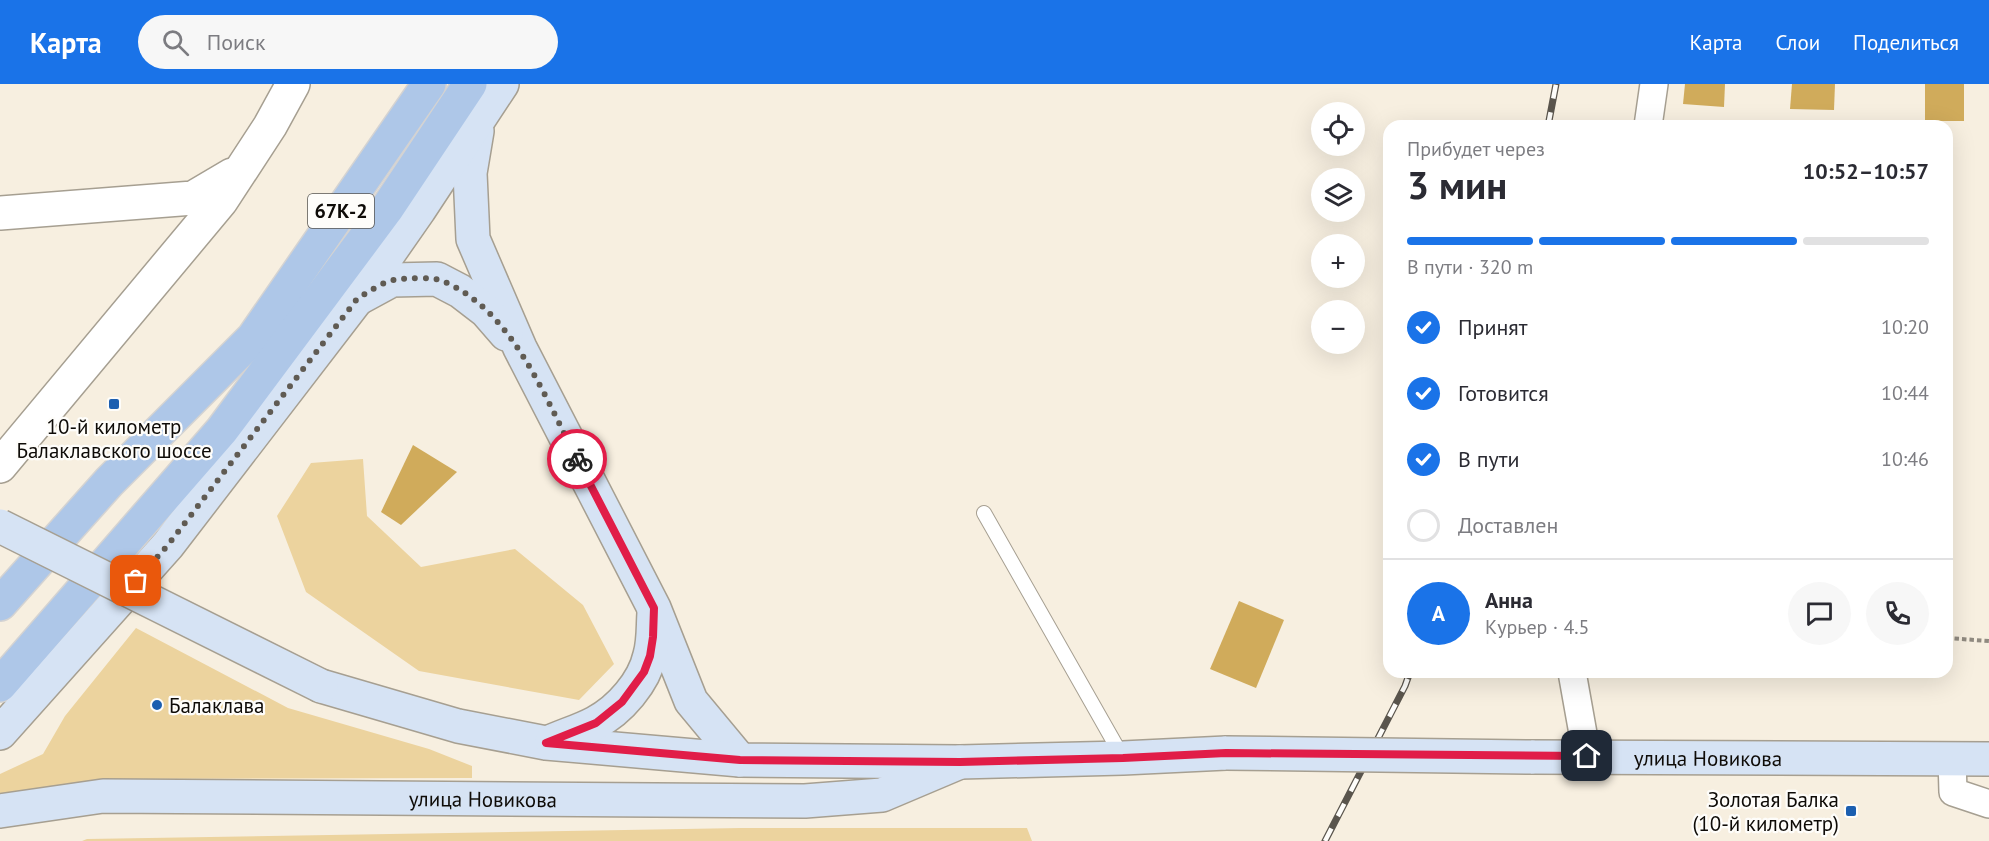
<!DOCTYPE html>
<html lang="ru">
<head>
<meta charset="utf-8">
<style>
	:root { --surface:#fff; --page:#f7f7f7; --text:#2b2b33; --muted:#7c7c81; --line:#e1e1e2; --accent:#1a73e8 }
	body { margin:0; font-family:"PT Sans",sans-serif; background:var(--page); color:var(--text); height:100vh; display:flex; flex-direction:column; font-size:22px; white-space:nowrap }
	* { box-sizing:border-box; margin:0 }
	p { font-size:20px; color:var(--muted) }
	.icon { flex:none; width:33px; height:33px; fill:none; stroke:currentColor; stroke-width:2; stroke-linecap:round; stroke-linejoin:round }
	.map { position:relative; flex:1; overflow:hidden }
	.panel { position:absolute; left:1383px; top:36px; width:570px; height:558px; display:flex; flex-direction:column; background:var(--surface); border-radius:18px; box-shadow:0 6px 24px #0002 }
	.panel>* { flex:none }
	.buttons { position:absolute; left:1311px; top:18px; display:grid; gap:12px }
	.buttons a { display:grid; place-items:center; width:54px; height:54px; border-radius:50%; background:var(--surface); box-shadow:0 6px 24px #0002; font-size:30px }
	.pin { position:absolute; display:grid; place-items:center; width:51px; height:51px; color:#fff; margin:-26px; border-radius:12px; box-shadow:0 3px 9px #0006 }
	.courier { position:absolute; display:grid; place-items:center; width:60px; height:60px; margin:-30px; border:4px solid #e11d48; border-radius:50%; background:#fff; color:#222; box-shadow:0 2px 8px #0007 }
	.overview em { font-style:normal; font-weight:800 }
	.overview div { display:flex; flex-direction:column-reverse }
	.overview { display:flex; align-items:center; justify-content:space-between; height:102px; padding:0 24px }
	h1 { font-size:39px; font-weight:800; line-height:45px }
	.bar { display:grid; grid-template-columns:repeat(4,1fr); gap:9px 6px; align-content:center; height:72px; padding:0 24px }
	.bar i { height:8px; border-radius:4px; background:var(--line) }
	.bar .current { background:var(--accent) }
	.bar p { grid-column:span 4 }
	.line { display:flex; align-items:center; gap:15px; padding:0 24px; border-top:2px solid var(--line) }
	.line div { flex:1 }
	.round { display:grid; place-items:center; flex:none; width:63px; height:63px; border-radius:32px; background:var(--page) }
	ol { padding:0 24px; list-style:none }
	li { display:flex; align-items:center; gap:18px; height:66px }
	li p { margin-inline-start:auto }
	li .icon { padding:6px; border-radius:50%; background:var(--accent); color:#fff; stroke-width:4 }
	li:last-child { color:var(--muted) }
	li i { width:33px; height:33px; border:3px solid var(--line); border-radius:50% }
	header { display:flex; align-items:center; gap:36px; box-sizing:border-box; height:84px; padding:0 30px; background:var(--accent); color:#fff }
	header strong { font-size:28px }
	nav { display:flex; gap:33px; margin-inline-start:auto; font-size:21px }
	.search { width:420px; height:54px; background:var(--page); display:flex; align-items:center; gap:15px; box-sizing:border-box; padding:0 21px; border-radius:33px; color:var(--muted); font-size:22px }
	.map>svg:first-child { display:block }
	.green { fill:#ecd39e }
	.building { fill:#d0ab5b }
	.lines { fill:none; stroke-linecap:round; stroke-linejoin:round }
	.service-casing { stroke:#a69f91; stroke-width:16 }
	.minor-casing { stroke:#a69f91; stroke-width:30 }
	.tertiary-casing { stroke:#a69f91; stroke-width:36 }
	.secondary-casing { stroke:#a69f91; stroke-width:36 }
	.primary-casing { stroke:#d4d3d2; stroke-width:36 }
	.path { stroke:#908a80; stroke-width:4; stroke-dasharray:4.5 3; stroke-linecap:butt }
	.service { stroke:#fff; stroke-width:14 }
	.minor { stroke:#fff; stroke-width:27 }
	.tertiary { stroke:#fff; stroke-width:33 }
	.secondary { stroke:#d6e3f4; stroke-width:33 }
	.primary { stroke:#aec7e8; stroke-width:33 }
	.rail-casing { stroke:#5a554d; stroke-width:7 }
	.rail { stroke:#fefdfa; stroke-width:4.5; stroke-dasharray:14; stroke-linecap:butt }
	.secondary-bridge-casing { stroke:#a69f91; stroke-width:36; stroke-linecap:butt }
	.secondary-bridge { stroke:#d6e3f4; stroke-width:33 }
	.done { stroke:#605b53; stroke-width:6; stroke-dasharray:0 10.8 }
	.route { stroke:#e11d48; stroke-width:8 }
	.poi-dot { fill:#1c5fb0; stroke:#fefdfa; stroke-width:2 }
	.labels { text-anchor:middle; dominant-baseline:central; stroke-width:4.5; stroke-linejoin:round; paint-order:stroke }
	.shield { fill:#fefdfa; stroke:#565450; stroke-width:1.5 }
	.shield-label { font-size:20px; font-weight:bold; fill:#0e0b07 }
	.poi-label { font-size:21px; fill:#0e0b07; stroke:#fefdfa }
	.street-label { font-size:21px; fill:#0e0b07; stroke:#fefdfa }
</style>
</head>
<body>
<header>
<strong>Карта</strong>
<div class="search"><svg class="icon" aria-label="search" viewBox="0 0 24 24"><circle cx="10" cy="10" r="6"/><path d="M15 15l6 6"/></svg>Поиск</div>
<nav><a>Карта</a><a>Слои</a><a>Поделиться</a></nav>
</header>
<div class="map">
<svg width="1989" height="757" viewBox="0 0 1989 757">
	<rect width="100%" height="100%" fill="#f7efe0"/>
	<!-- green -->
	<g class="green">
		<polygon points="363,375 367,432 421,483 515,465 583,521 614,580 579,616 419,587 306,508 277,432 311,379"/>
		<polygon points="136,544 288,624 429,665 472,682 472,694 111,695 0,710 0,690 43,670 65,632"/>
		<polygon points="741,744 1027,744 1032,757 82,757 87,755"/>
	</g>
	<!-- building -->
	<g class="building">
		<polygon points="1685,0 1725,0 1724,23 1683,20"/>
		<polygon points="1792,0 1835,0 1834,26 1790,25"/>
		<rect x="1925" y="0" width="39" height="37"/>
		<polygon points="413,361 457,388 401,441 381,428"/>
		<polygon points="1239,517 1284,536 1256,604 1210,585"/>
	</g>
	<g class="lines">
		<defs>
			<polyline id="service" points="984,429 1122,672"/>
			<g id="minor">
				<polyline points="1648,42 1654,0"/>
				<polyline points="1572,588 1587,672"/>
				<polyline points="1952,674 1953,708 1989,720"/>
			</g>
			<g id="tertiary">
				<polyline points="0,129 193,114 232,91"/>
				<polyline points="0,382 221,117 270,42 293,0"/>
			</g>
			<g id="secondary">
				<polyline points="477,47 470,89 473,155 520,264 654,524 691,617 740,676"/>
				<polyline points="357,215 392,196 437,195 460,207 486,227 506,250"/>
				<polyline points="321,602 458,642 546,659 740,676 960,678 1123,674 1226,669"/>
				<polyline points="0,649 168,461 357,215 419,126 502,0"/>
				<path d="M552 657C566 651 582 646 595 639 620 626 644 598 650 571 654 557 653 543 654 529"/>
				<path id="s1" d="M1531 673 1989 675"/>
				<path id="s2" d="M0 727 103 712 805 717 882 711 960 678"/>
			</g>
			<g id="primary">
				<polyline points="0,520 109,398 253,254 429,0"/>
				<polyline points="0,601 222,346 386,126 470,0"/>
			</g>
		</defs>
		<!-- service casing -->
		<use href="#service" class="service-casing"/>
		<!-- minor casing -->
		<use href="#minor" class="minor-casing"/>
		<!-- tertiary casing -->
		<use href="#tertiary" class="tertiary-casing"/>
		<!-- secondary casing -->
		<use href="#secondary" class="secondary-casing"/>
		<!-- primary casing -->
		<use href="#primary" class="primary-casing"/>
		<!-- path -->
		<polyline class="path" points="1947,554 1989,557"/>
		<!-- service -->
		<use href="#service" class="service"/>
		<!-- minor -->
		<use href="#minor" class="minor"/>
		<!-- tertiary -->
		<use href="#tertiary" class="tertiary"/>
		<!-- secondary -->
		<use href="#secondary" class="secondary"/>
		<!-- primary -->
		<use href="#primary" class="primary"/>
		<defs>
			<g id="rail">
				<polyline points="1548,42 1556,0"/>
				<polyline points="1325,757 1405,602 1410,588"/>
			</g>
		</defs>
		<!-- rail casing -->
		<use href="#rail" class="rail-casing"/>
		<!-- rail -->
		<use href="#rail" class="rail"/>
		<defs>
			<g id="secondary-bridge">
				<polyline points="0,442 321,602"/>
				<polyline points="1226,669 1531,673"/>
			</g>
		</defs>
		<!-- secondary-bridge casing -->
		<use href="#secondary-bridge" class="secondary-bridge-casing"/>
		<!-- secondary-bridge -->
		<use href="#secondary-bridge" class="secondary-bridge"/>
	</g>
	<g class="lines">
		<!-- done -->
		<path class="done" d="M136 497 168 461 357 215C367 209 382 198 394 196 403 194 431 193 440 196 512 224 544 312 577 375"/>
		<!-- route -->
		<polyline class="route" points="577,375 654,524 653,553 650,572 644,588 622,618 596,639 546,659 740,676 960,678 1123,674 1226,669 1587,672"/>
	</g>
	<!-- markers -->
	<g class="poi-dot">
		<rect x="108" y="314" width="12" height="12" rx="3"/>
		<circle cx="157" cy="621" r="6"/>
		<rect x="1845" y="721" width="12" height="12" rx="3"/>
	</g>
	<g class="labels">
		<!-- shield labels -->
		<rect class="shield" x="308" y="110" width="66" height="34" rx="4.5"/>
		<g class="shield-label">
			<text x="341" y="127">67К-2</text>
		</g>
		<!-- poi labels -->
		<g class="poi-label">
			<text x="114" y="342">10-й километр<tspan x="114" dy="24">Балаклавского шоссе</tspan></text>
			<text x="169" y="621" text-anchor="start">Балаклава</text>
			<text x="1839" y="715" text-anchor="end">Золотая Балка<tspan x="1839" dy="24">(10-й километр)</tspan></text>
		</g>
		<!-- street labels -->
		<g class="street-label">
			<text stroke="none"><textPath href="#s1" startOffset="177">улица Новикова</textPath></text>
			<text stroke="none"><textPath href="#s2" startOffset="484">улица Новикова</textPath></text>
		</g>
	</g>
</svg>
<div class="buttons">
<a><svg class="icon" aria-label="locate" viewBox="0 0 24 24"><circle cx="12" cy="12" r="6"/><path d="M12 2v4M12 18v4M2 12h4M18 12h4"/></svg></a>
<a><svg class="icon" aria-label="layers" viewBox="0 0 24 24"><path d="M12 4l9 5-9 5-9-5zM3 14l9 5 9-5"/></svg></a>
<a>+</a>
<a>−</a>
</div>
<div class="pin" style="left:136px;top:497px;background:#ea580c"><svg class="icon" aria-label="bag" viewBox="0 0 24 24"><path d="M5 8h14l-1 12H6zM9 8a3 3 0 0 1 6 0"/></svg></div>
<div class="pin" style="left:1587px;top:672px;background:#1f2937"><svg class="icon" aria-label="home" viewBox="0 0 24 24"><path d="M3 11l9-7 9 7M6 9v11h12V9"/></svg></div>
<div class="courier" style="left:577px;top:375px"><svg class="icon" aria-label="bike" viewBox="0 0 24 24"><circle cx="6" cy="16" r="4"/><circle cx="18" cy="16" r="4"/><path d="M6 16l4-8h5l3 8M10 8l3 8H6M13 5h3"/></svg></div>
<section class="panel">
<div class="overview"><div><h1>3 мин</h1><p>Прибудет через</p></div><em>10:52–10:57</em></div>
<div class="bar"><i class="current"></i><i class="current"></i><i class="current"></i><i></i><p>В пути · 320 m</p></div>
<ol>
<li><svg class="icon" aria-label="check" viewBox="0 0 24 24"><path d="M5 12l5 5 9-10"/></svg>Принят<p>10:20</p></li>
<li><svg class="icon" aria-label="check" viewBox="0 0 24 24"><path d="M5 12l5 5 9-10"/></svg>Готовится<p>10:44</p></li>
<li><svg class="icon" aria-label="check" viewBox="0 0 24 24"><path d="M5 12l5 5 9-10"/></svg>В пути<p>10:46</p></li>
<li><i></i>Доставлен</li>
</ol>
<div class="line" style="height:108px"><b class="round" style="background:var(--accent);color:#fff">А</b><div><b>Анна</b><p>Курьер · 4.5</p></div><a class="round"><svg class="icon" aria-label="chat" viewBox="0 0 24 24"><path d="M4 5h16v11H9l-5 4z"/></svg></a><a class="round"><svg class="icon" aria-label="phone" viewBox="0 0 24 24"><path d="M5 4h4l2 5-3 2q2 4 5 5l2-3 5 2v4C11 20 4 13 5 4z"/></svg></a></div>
</section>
</div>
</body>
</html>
